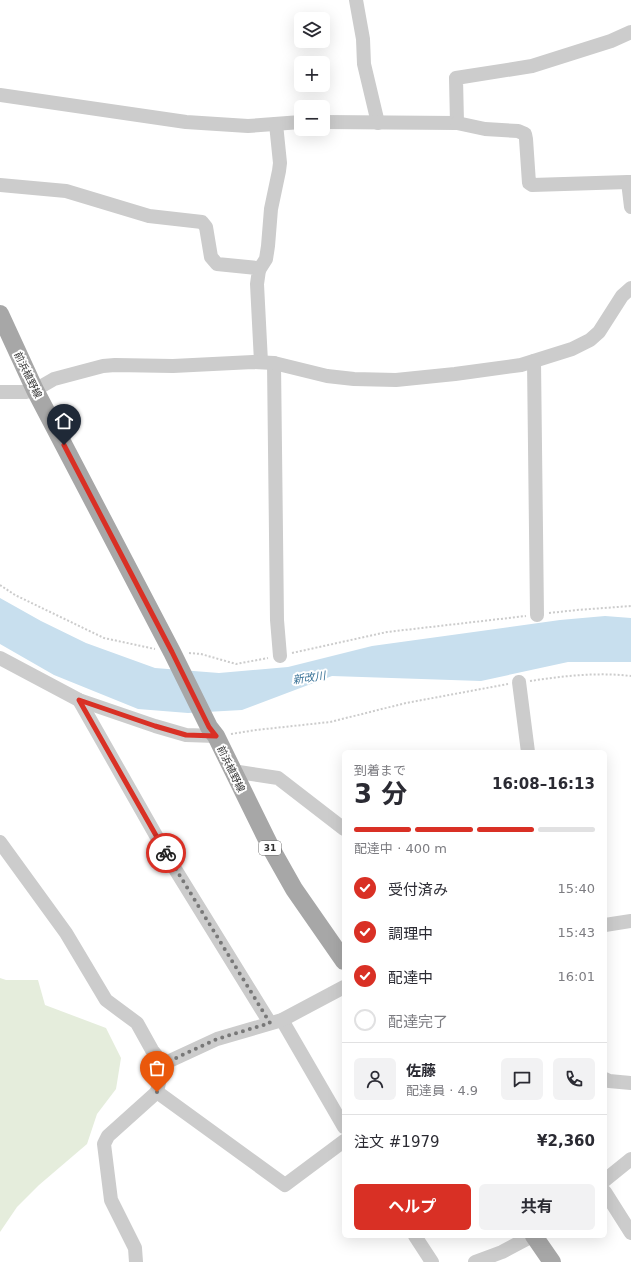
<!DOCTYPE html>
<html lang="ja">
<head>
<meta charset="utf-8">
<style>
	:root { --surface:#fff; --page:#f2f2f3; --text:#2b2b33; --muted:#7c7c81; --line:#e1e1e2; --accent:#d93025 }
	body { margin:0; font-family:"DejaVu Sans","Noto Sans JP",sans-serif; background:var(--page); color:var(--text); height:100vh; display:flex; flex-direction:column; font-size:15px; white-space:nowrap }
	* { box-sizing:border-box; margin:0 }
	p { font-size:13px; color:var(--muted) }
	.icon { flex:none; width:22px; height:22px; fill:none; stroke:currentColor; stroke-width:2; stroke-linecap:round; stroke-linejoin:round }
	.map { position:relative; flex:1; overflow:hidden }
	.side { position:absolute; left:342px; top:750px; width:265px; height:488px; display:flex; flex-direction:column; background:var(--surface); border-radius:6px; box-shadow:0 4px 16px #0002 }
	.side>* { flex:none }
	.buttons { position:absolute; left:294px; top:12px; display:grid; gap:8px }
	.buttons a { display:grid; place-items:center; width:36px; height:36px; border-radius:6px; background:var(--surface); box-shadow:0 4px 16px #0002; font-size:20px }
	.pin { position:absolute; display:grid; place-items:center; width:34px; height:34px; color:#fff; margin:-41px -17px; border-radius:50% 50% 50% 0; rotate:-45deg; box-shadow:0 0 4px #0007 }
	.pin .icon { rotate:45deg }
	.courier { position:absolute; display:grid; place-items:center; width:40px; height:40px; margin:-20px; border:3px solid #d93025; border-radius:50%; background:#fff; color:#222; box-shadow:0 1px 5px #0007 }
	.head em { font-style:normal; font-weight:700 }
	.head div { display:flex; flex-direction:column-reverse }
	.head { display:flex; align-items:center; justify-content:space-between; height:68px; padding:0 12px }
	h1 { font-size:26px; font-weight:700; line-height:30px }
	.bar { display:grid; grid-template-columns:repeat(4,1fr); gap:6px 4px; align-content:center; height:48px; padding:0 12px }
	.bar i { height:5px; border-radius:3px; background:var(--line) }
	.bar .active { background:var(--accent) }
	.bar p { grid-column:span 4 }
	.line { display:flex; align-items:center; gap:10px; padding:0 12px; border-top:1px solid var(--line) }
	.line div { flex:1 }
	.round { display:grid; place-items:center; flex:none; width:42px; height:42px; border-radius:6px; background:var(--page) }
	ol { padding:0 12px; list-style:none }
	li { display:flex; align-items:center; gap:12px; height:44px }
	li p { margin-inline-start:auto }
	li .icon { padding:4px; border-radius:50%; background:var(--accent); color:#fff; stroke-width:4 }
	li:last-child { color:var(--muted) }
	li i { width:22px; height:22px; border:2px solid var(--line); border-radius:50% }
	.cta { display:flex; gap:8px; margin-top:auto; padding:8px 12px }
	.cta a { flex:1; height:46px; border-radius:6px; background:var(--accent); color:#fff; font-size:16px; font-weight:700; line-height:46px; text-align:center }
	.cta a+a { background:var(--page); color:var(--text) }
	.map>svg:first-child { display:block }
	.green { fill:#e5eddc }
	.water { fill:#c8dfee }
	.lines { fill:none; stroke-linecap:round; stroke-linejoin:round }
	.path { stroke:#ccc; stroke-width:2; stroke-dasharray:2 2; stroke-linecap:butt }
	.minor { stroke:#ccc; stroke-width:14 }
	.major { stroke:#a7a7a7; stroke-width:18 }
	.done { stroke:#787878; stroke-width:4; stroke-dasharray:0 7.2 }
	.route { stroke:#d93025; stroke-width:5 }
	.labels { text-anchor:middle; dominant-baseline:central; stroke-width:4; stroke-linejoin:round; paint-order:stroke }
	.shield { fill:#fff; stroke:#6d6d6d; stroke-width:1 }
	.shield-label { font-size:9px; font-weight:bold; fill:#2f2f2f }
	.street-label { font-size:10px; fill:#2f2f2f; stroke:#fff }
	.water-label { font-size:11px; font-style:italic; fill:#387196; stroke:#fff }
</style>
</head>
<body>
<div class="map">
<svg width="631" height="1262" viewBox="0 0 631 1262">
	<rect width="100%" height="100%" fill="#fff"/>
	<!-- green -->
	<polygon class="green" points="0,978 6,980 38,980 45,1005 106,1028 121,1058 116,1089 97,1114 87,1144 39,1185 17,1207 0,1232"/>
	<!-- water -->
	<polygon class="water" points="0,598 41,621 86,643 155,668 219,673 288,667 372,646 560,620 605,616 631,618 631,662 568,662 481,681 332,676 242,710 188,713 138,709 54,675 0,644"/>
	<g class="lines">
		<!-- path -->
		<g class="path">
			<polyline points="0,585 15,595 104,638 155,649"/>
			<polyline points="549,613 577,610 631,606"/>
			<polyline points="189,653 201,654 236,664 268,658"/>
			<polyline points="292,653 387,632 526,616"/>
			<path d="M530 681C563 676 597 672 631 676"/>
			<polyline points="231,734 256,730 330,722 406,703 508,684"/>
		</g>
		<!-- minor -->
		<g class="minor">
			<polyline points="356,0 363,39 364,64 378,123"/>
			<polyline points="0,95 186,122 248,126 301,122"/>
			<polyline points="323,122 457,123 456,78 532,66 611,41 631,32"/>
			<polyline points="457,123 485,129 518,131 525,134 526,139 529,183 532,185 628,182"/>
			<polyline points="631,182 628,182 631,207"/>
			<polyline points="0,185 66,191 149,216 202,222 206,227 211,257 217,264 257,268 259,270 257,284 261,362"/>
			<polyline points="259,270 266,259 268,246 271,209 279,171 280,163 276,124"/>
			<polyline points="534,361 537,615"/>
			<polyline points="274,363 277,620 280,656"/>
			<polyline points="0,392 26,392 35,390 54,379 103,366 115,365 173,366 253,362 274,363 327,376 354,379 396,380 455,374 521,365 572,349 590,340 599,332 622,296 631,288"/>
			<polyline points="0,658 79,700 155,726 186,735 216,736"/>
			<polyline points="519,682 528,752"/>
			<polyline points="79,700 175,869 270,1023"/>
			<polyline points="232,771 278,778 344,829"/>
			<polyline points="0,842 66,933 106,1000 137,1023 152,1050 163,1064 157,1092 285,1185 344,1141"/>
			<polyline points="605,925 631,921"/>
			<polyline points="282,1020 344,1127"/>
			<polyline points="163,1064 217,1039 282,1020 344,987"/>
			<polyline points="605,1079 609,1081 631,1083"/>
			<polyline points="605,1180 631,1159"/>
			<polyline points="605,1192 631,1233"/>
			<polyline points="415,1236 432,1262"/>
			<polyline points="136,1262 135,1248 111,1200 104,1144 108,1136 157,1092"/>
			<polyline points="475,1262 502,1252 532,1236"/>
		</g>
		<!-- major -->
		<g class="major">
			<polyline points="0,314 35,390 172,652 209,727 216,736 272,850 294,889 344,961"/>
			<polyline points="534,1236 552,1262"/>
		</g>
	</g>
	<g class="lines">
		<!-- done -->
		<polyline class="done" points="157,1092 163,1064 217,1039 270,1023 166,853"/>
		<!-- route -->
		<polyline class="route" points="64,445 172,652 209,727 216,736 186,735 155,726 79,700 166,853"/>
	</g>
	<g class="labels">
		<!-- shield labels -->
		<rect class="shield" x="259" y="841" width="22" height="14" rx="3"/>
		<g class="shield-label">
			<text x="270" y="848">31</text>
		</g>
		<!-- street labels -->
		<g class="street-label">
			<text transform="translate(28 375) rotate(64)">前浜植野線</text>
			<text transform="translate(231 769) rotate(64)">前浜植野線</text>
		</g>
		<!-- water labels -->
		<g class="water-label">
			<text transform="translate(309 678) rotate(-8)">新改川</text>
		</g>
	</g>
</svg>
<div class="buttons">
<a><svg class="icon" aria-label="layers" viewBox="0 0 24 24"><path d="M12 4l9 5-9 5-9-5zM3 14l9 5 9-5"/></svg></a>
<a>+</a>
<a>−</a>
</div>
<div class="pin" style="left:157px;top:1092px;background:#ea580c"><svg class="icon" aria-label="bag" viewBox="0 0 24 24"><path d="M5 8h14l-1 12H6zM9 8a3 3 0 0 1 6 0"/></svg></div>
<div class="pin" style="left:64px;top:445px;background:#1f2937"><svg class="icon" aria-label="home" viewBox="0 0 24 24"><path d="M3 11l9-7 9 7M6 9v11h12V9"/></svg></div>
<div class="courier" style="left:166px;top:853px"><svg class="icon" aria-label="bike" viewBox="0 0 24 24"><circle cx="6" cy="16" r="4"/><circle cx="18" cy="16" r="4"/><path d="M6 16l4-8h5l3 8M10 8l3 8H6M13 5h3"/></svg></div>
<section class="side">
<div class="head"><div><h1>3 分</h1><p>到着まで</p></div><em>16:08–16:13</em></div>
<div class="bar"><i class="active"></i><i class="active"></i><i class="active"></i><i></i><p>配達中 · 400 m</p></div>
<ol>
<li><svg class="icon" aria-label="check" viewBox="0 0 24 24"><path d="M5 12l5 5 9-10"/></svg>受付済み<p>15:40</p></li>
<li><svg class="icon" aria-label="check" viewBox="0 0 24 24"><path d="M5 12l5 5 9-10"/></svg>調理中<p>15:43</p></li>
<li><svg class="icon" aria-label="check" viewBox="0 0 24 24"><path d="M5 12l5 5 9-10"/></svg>配達中<p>16:01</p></li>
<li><i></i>配達完了</li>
</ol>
<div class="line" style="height:72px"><a class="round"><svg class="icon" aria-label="person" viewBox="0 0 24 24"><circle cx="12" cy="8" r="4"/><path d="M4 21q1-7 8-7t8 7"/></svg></a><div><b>佐藤</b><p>配達員 · 4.9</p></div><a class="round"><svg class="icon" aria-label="chat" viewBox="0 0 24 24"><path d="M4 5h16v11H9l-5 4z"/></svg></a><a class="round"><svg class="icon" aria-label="phone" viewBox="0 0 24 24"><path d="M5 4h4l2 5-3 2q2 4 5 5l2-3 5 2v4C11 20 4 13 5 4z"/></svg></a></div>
<div class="line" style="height:52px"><div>注文 #1979</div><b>¥2,360</b></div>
<div class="cta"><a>ヘルプ</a><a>共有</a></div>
</section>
</div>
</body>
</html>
